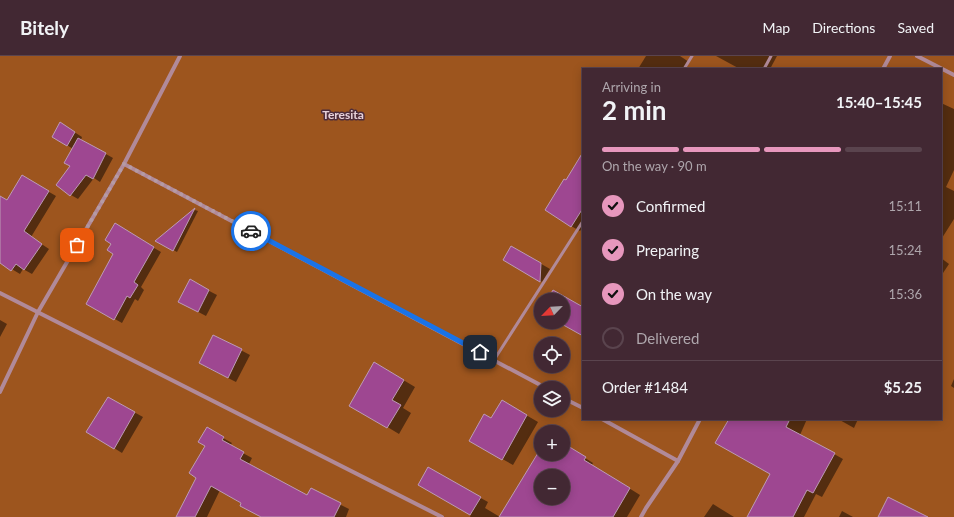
<!DOCTYPE html>
<html lang="en">
<head>
<meta charset="utf-8">
<style>
	:root { --surface:#422833; --page:#49303b; --text:#f1f3f6; --muted:#aea6ac; --line:#5a444e; --accent:#e797bd }
	body { margin:0; font-family:Lato,sans-serif; background:var(--page); color:var(--text); height:100vh; display:flex; flex-direction:column; font-size:15px; white-space:nowrap }
	* { box-sizing:border-box; margin:0 }
	p { font-size:13px; color:var(--muted) }
	.icon { flex:none; width:22px; height:22px; fill:none; stroke:currentColor; stroke-width:2; stroke-linecap:round; stroke-linejoin:round }
	.map { position:relative; flex:1; overflow:hidden }
	.panel { position:absolute; left:582px; top:12px; width:360px; height:352px; display:flex; flex-direction:column; background:var(--surface); border-radius:0px; box-shadow:0 2px 10px #0003,0 0 0 1px var(--line) }
	.panel>* { flex:none }
	.needle { width:26px; rotate:245deg }
	.tools { position:absolute; left:534px; top:237px; display:grid; gap:8px }
	.tools a { display:grid; place-items:center; width:36px; height:36px; border-radius:50%; background:var(--surface); box-shadow:0 2px 10px #0003,0 0 0 1px var(--line); font-size:20px }
	.pin { position:absolute; display:grid; place-items:center; width:34px; height:34px; color:#fff; margin:-17px; border-radius:8px; box-shadow:0 2px 6px #0006 }
	.courier { position:absolute; display:grid; place-items:center; width:40px; height:40px; margin:-20px; border:3px solid #1a73e8; border-radius:50%; background:#fff; color:#222; box-shadow:0 1px 5px #0007 }
	.headline em { font-style:normal; font-weight:700 }
	.headline div { display:flex; flex-direction:column-reverse }
	.headline { display:flex; align-items:center; justify-content:space-between; height:68px; padding:0 20px }
	h1 { font-size:26px; font-weight:700; line-height:30px }
	.bar { display:grid; grid-template-columns:repeat(4,1fr); gap:6px 4px; align-content:center; height:48px; padding:0 20px }
	.bar i { height:5px; border-radius:3px; background:var(--line) }
	.bar .active { background:var(--accent) }
	.bar p { grid-column:span 4 }
	.line { display:flex; align-items:center; gap:10px; padding:0 20px; border-top:1px solid var(--line) }
	.line div { flex:1 }
	ol { padding:0 20px; list-style:none }
	li { display:flex; align-items:center; gap:12px; height:44px }
	li p { margin-inline-start:auto }
	li .icon { padding:4px; border-radius:50%; background:var(--accent); color:#111; stroke-width:4 }
	li:last-child { color:var(--muted) }
	li i { width:22px; height:22px; border:2px solid var(--line); border-radius:50% }
	header { display:flex; align-items:center; gap:24px; box-sizing:border-box; height:56px; padding:0 20px; background:var(--surface); border-bottom:1px solid var(--line) }
	header strong { font-size:19px }
	nav { display:flex; gap:22px; margin-inline-start:auto; font-size:14px }
	.map>svg:first-child { display:block }
	.green { fill:#9d551e; fill-rule:evenodd }
	.shadow { fill:#0007; fill-rule:evenodd }
	.building { fill:#9e4791; stroke:#bc9bb5; fill-rule:evenodd }
	.lines { fill:none; stroke-linecap:round; stroke-linejoin:round }
	.lane { stroke:#b18a99; stroke-width:3 }
	.street { stroke:#b18a99; stroke-width:4 }
	.done { stroke:#b59ba5; stroke-width:4; stroke-dasharray:0 7.2 }
	.route { stroke:#1a73e8; stroke-width:5 }
	.labels { text-anchor:middle; dominant-baseline:central; stroke-width:3; stroke-linejoin:round; paint-order:stroke }
	.quarter-label { font-size:12px; font-weight:bold; fill:#e7d1d9; stroke:#4d2c3a }
</style>
</head>
<body>
<header>
<strong>Bitely</strong>
<nav><a>Map</a><a>Directions</a><a>Saved</a></nav>
</header>
<div class="map">
<svg width="954" height="461" viewBox="0 0 954 461">
	<rect width="100%" height="100%" fill="#583644"/>
	<!-- green -->
	<path class="green" d="M0 0H954V461H0ZM583 13H941V363H583ZM541 244H563V266H541ZM541 288H563V310H541ZM541 332H563V354H541ZM541 376H563V398H541ZM541 420H563V442H541Z"/>
	<!-- shadow -->
	<g class="shadow">
		<polygon points="646,0 680,0 689,6 685,13 638,13"/>
		<polygon points="716,0 777,0 770,13 740,13"/>
		<polygon points="941,47 954,53 954,114 946,131 954,135 954,163 942,182"/>
		<polygon points="68,72 82,81 81,84 113,102 100,126 94,122 78,143 71,139 73,93 53,80"/>
		<polygon points="583,98 583,171 580,175 571,170"/>
		<polygon points="22,120 56,140 31,181 49,193 32,218 23,213 20,218 0,206 0,141 7,145"/>
		<polygon points="195,154 198,155 177,196 157,185"/>
		<polygon points="115,169 161,196 141,231 144,234 138,245 135,243 122,267 88,248 115,198 113,187"/>
		<polygon points="512,191 550,213 542,226 504,204"/>
		<polygon points="941,202 949,208 941,220"/>
		<polygon points="190,225 217,239 206,260 187,250"/>
		<polygon points="0,264 7,268 0,281"/>
		<polygon points="214,280 250,299 236,326 208,312"/>
		<polygon points="375,307 415,331 403,352 411,357 399,378 351,349"/>
		<polygon points="954,323 954,332 951,330"/>
		<polygon points="108,342 143,361 122,397 114,392"/>
		<polygon points="502,345 538,366 513,409 470,385 492,363"/>
		<polygon points="730,363 807,363 800,379 843,403 822,441 816,438 804,461 748,461 771,417"/>
		<polygon points="838,363 858,363 854,372"/>
		<polygon points="207,373 232,387 230,390 252,402 249,408 308,440 311,434 349,453 346,461 262,461 220,434 207,461 177,461 198,421 206,390"/>
		<path d="M563 388 593 407 563 461H515L541 394V398H563ZM541 420H563V442H541Z"/>
		<polygon points="428,413 488,446 485,452 500,461 470,461 471,458 419,429"/>
		<polygon points="616,424 640,439 627,461 585,461"/>
		<polygon points="713,448 721,453 734,461 704,461"/>
		<polygon points="842,455 853,461 839,461"/>
	</g>
	<!-- building -->
	<g class="building">
		<polygon points="60,66 75,76 67,90 52,81"/>
		<polygon points="78,82 106,97 93,123 86,119 70,140 56,129 70,110 64,107"/>
		<polygon points="583,96 583,152 571,171 545,154 564,123 566,124"/>
		<polygon points="22,119 49,135 24,175 42,188 24,214 16,208 11,215 0,207 0,140 7,144"/>
		<polygon points="195,152 173,195 155,185"/>
		<polygon points="115,167 154,191 134,226 138,229 130,242 127,240 114,264 86,248 113,198 107,194 111,188 105,184"/>
		<polygon points="511,190 541,207 540,226 503,204"/>
		<polygon points="190,223 209,234 198,256 178,246"/>
		<polygon points="553,234 583,251 583,280 558,266 563,266 563,244 547,244"/>
		<polygon points="213,279 242,293 228,322 199,307"/>
		<polygon points="374,306 404,324 392,344 401,349 387,372 349,350"/>
		<polygon points="108,341 135,356 114,393 86,376"/>
		<polygon points="502,344 527,359 502,404 469,385 484,358 491,362"/>
		<polygon points="729,363 790,363 786,371 835,397 813,437 807,434 793,461 747,461 770,418 715,387"/>
		<polygon points="207,371 224,381 222,384 244,396 240,403 307,439 311,432 341,447 334,461 261,461 240,450 241,447 211,430 195,461 176,461 196,422 189,417 205,390 198,386"/>
		<path d="M563 387 586 401 584 404 630 432 613 461H499L541 392V398H563ZM541 420H563V442H541Z"/>
		<polygon points="428,411 481,441 470,459 418,429"/>
		<polygon points="888,441 928,461 878,461"/>
	</g>
	<g class="lines">
		<!-- lane -->
		<g class="lane">
			<polyline points="684,13 692,0"/>
			<polyline points="764,13 771,0"/>
			<polyline points="494,304 583,165"/>
		</g>
		<!-- street -->
		<g class="street">
			<polyline points="917,0 954,19"/>
			<polyline points="883,13 890,0"/>
			<polyline points="124,108 546,332"/>
			<polyline points="0,237 442,461"/>
			<polyline points="0,336 38,256 124,108 180,0"/>
			<polyline points="563,342 583,352"/>
			<polyline points="602,363 678,405"/>
			<polyline points="641,461 646,452 678,405 700,363"/>
		</g>
	</g>
	<g class="lines">
		<!-- done -->
		<polyline class="done" points="77,189 124,108 251,175"/>
		<!-- route -->
		<polyline class="route" points="251,175 480,296"/>
	</g>
	<g class="labels">
		<!-- quarter labels -->
		<g class="quarter-label">
			<text x="343" y="58">Teresita</text>
		</g>
	</g>
</svg>
<div class="tools">
<a><svg class="needle" viewBox="-14 -14 28 28"><path d="M0-13l5 13h-10z" fill="#e53935"/><path d="M0 13l5-13h-10z" fill="#aea6ac"/></svg></a>
<a><svg class="icon" aria-label="locate" viewBox="0 0 24 24"><circle cx="12" cy="12" r="6"/><path d="M12 2v4M12 18v4M2 12h4M18 12h4"/></svg></a>
<a><svg class="icon" aria-label="layers" viewBox="0 0 24 24"><path d="M12 4l9 5-9 5-9-5zM3 14l9 5 9-5"/></svg></a>
<a>+</a>
<a>−</a>
</div>
<div class="pin" style="left:77px;top:189px;background:#ea580c"><svg class="icon" aria-label="bag" viewBox="0 0 24 24"><path d="M5 8h14l-1 12H6zM9 8a3 3 0 0 1 6 0"/></svg></div>
<div class="pin" style="left:480px;top:296px;background:#1f2937"><svg class="icon" aria-label="home" viewBox="0 0 24 24"><path d="M3 11l9-7 9 7M6 9v11h12V9"/></svg></div>
<div class="courier" style="left:251px;top:175px"><svg class="icon" aria-label="car" viewBox="0 0 24 24"><path d="M5 17H2v-5l4-1 3-4h7l3 4 3 1v5h-3M9 17h6M6 11h13"/><circle cx="7" cy="17" r="2"/><circle cx="17" cy="17" r="2"/></svg></div>
<section class="panel">
<div class="headline"><div><h1>2 min</h1><p>Arriving in</p></div><em>15:40–15:45</em></div>
<div class="bar"><i class="active"></i><i class="active"></i><i class="active"></i><i></i><p>On the way · 90 m</p></div>
<ol>
<li><svg class="icon" aria-label="check" viewBox="0 0 24 24"><path d="M5 12l5 5 9-10"/></svg>Confirmed<p>15:11</p></li>
<li><svg class="icon" aria-label="check" viewBox="0 0 24 24"><path d="M5 12l5 5 9-10"/></svg>Preparing<p>15:24</p></li>
<li><svg class="icon" aria-label="check" viewBox="0 0 24 24"><path d="M5 12l5 5 9-10"/></svg>On the way<p>15:36</p></li>
<li><i></i>Delivered</li>
</ol>
<div class="line" style="height:52px"><div>Order #1484</div><b>$5.25</b></div>
</section>
</div>
</body>
</html>
